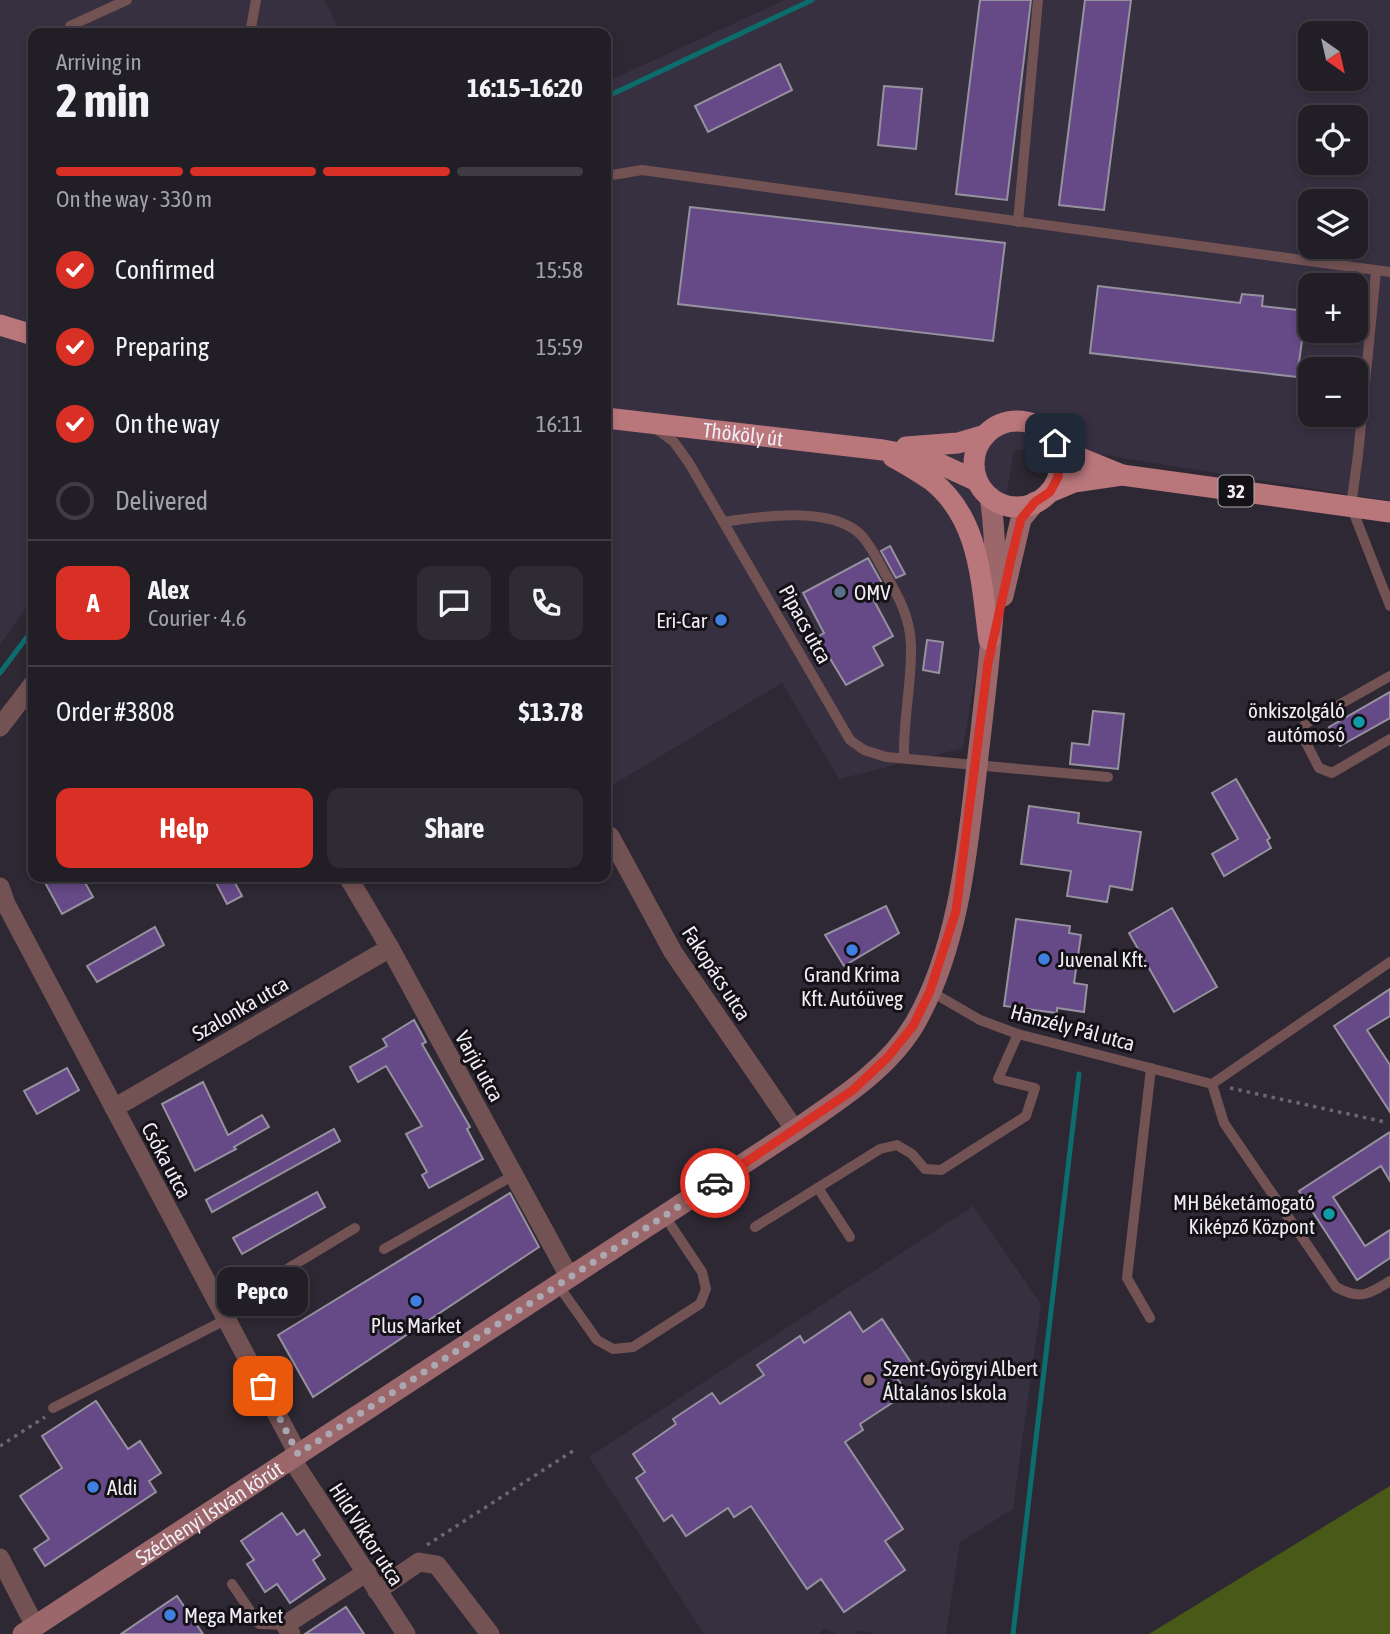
<!DOCTYPE html>
<html lang="en">
<head>
<meta charset="utf-8">
<style>
	:root { --surface:#221e26; --page:#2e2b32; --text:#f1f3f6; --muted:#a2a2a7; --line:#3f3c43; --accent:#d93025 }
	body { margin:0; font-family:"Asap Condensed",sans-serif; background:var(--page); color:var(--text); height:100vh; display:flex; flex-direction:column; font-size:26px; white-space:nowrap }
	* { box-sizing:border-box; margin:0 }
	p { font-size:23px; color:var(--muted) }
	.icon { flex:none; width:38px; height:38px; fill:none; stroke:currentColor; stroke-width:2; stroke-linecap:round; stroke-linejoin:round }
	.map { position:relative; flex:1; overflow:hidden }
	.drawer { position:absolute; left:28px; top:28px; width:583px; height:854px; display:flex; flex-direction:column; background:var(--surface); border-radius:14px; box-shadow:0 4px 10px #0003,0 0 0 2px var(--line) }
	.drawer>* { flex:none }
	.needle { width:46px; rotate:146deg }
	.tools { position:absolute; left:1298px; top:21px; display:grid; gap:14px }
	.tools a { display:grid; place-items:center; width:70px; height:70px; border-radius:14px; background:var(--surface); box-shadow:0 4px 10px #0003,0 0 0 2px var(--line); font-size:35px }
	.pin { position:absolute; display:grid; place-items:center; width:60px; height:60px; color:#fff; margin:-30px; border-radius:14px; box-shadow:0 4px 10px #0006 }
	.courier { position:absolute; display:grid; place-items:center; width:70px; height:70px; margin:-35px; border:5px solid #d93025; border-radius:50%; background:#fff; color:#222; box-shadow:0 2px 9px #0007 }
	.bubble { position:absolute; height:49px; border-radius:14px; background:var(--surface); box-shadow:0 4px 10px #0003,0 0 0 2px var(--line); font-size:23px; font-weight:700; line-height:49px; text-align:center }
	.overview em { font-style:normal; font-weight:700 }
	.overview div { display:flex; flex-direction:column-reverse }
	.overview { display:flex; align-items:center; justify-content:space-between; height:119px; padding:0 28px }
	h1 { font-size:46px; font-weight:700; line-height:52px }
	.bar { display:grid; grid-template-columns:repeat(4,1fr); gap:10px 7px; align-content:center; height:84px; padding:0 28px }
	.bar i { height:9px; border-radius:5px; background:var(--line) }
	.bar .on { background:var(--accent) }
	.bar p { grid-column:span 4 }
	.line { display:flex; align-items:center; gap:18px; padding:0 28px; border-top:2px solid var(--line) }
	.line div { flex:1 }
	.round { display:grid; place-items:center; flex:none; width:74px; height:74px; border-radius:14px; background:var(--page) }
	ol { padding:0 28px; list-style:none }
	li { display:flex; align-items:center; gap:21px; height:77px }
	li p { margin-inline-start:auto }
	li .icon { padding:7px; border-radius:50%; background:var(--accent); color:#fff; stroke-width:4 }
	li:last-child { color:var(--muted) }
	li i { width:38px; height:38px; border:4px solid var(--line); border-radius:50% }
	.cta { display:flex; gap:14px; margin-top:auto; padding:14px 28px }
	.cta a { flex:1; height:80px; border-radius:14px; background:var(--accent); color:#fff; font-size:28px; font-weight:700; line-height:80px; text-align:center }
	.cta a+a { background:var(--page); color:var(--text) }
	.map>svg:first-child { display:block }
	.built { fill:#363040; fill-rule:evenodd }
	.green { fill:#495918 }
	.lines { fill:none; stroke-linecap:round; stroke-linejoin:round }
	.stream { stroke:#0c6d6d; stroke-width:5 }
	.building { fill:#654a87; stroke:#96919e; stroke-width:2 }
	.path { stroke:#6b6771; stroke-width:3.5; stroke-dasharray:3.5 5; stroke-linecap:butt }
	.lane { stroke:#735253; stroke-width:10 }
	.street { stroke:#735253; stroke-width:19 }
	.secondary { stroke:#9b676a; stroke-width:21 }
	.primary { stroke:#b9767b; stroke-width:21 }
	.done { stroke:#aca8b1; stroke-width:7; stroke-dasharray:0 12.6 }
	.route { stroke:#d93025; stroke-width:9 }
	.service-dot { fill:#5c6f8a; stroke:#141217; stroke-width:2.5 }
	.shop-dot { fill:#3f7fe0; stroke:#141217; stroke-width:2.5 }
	.culture-dot { fill:#0f9aa8; stroke:#141217; stroke-width:2.5 }
	.education-dot { fill:#8d6e63; stroke:#141217; stroke-width:2.5 }
	.labels { text-anchor:middle; dominant-baseline:central; stroke-width:6; stroke-linejoin:round; paint-order:stroke }
	.shield { fill:#141217; stroke:#aeabb2; stroke-width:2 }
	.shield-label { font-size:19px; font-weight:bold; fill:#f0edf5 }
	.street-label { font-size:21px; fill:#f0edf5; stroke:#141217 }
	.poi-label { font-size:21px; fill:#f0edf5; stroke:#141217; text-anchor:start }
</style>
</head>
<body>
<div class="map">
<svg width="1390" height="1634" viewBox="0 0 1390 1634">
	<rect width="100%" height="100%" fill="#2d2833"/>
	<!-- built -->
	<g class="built">
		<polygon points="0,0 325,0 341,33 33,33 33,597 0,645"/>
		<path d="M785 0H1390V501L1092 453 1014 450 963 748 839 779 782 683 606 789V82ZM1311 33H1356V79H1311ZM1311 117H1356V163H1311ZM1311 201H1356V247H1311ZM1311 285H1356V331H1311ZM1311 369H1356V415H1311Z"/>
		<polygon points="973,1206 1041,1304 1013,1509 960,1542 946,1634 877,1634 859,1631 855,1634 836,1634 824,1629 818,1634 704,1634 589,1457"/>
	</g>
	<!-- green -->
	<polygon class="green" points="1390,1486 1390,1634 1149,1634"/>
	<g class="lines">
		<!-- stream -->
		<g class="stream">
			<polyline points="606,97 812,0"/>
			<polyline points="0,673 33,629"/>
			<polyline points="1013,1634 1079,1074"/>
		</g>
	</g>
	<!-- building -->
	<g class="building">
		<polygon points="980,0 1031,0 1007,200 956,194"/>
		<polygon points="1085,0 1131,0 1104,210 1059,205"/>
		<polygon points="780,64 792,90 708,132 695,106"/>
		<polygon points="884,86 922,89 916,149 878,145"/>
		<polygon points="690,207 1005,243 993,341 678,304"/>
		<polygon points="1098,286 1240,303 1242,294 1263,296 1262,306 1306,311 1297,377 1090,353"/>
		<polygon points="890,546 905,574 896,578 881,551"/>
		<polygon points="868,558 883,585 870,593 893,636 873,647 883,665 846,685 817,637 824,633 803,593"/>
		<polygon points="927,640 943,642 939,673 923,670"/>
		<polygon points="1390,692 1390,718 1340,746 1329,727"/>
		<polygon points="1093,711 1124,714 1118,769 1070,764 1072,743 1089,745"/>
		<polygon points="1236,779 1270,838 1267,840 1271,848 1224,876 1212,854 1238,839 1212,793"/>
		<polygon points="1029,806 1079,813 1078,823 1141,832 1132,890 1110,886 1107,902 1067,896 1071,871 1021,864"/>
		<polygon points="42,877 82,877 93,897 62,914"/>
		<polygon points="213,877 232,877 242,896 227,904"/>
		<polygon points="886,906 899,933 844,966 825,935"/>
		<polygon points="1172,908 1217,987 1174,1012 1129,933"/>
		<polygon points="1016,919 1070,926 1069,933 1081,935 1074,983 1087,985 1084,1012 1057,1008 1057,1013 1004,1006"/>
		<polygon points="155,927 164,945 97,982 87,966"/>
		<polygon points="1390,989 1390,1016 1367,1030 1390,1065 1390,1112 1334,1026"/>
		<polygon points="414,1020 426,1042 422,1044 470,1127 467,1129 483,1159 429,1188 422,1175 427,1172 406,1134 422,1126 386,1066 358,1082 350,1067 387,1046 383,1039"/>
		<polygon points="67,1068 79,1090 37,1114 24,1091"/>
		<polygon points="203,1082 228,1135 262,1115 269,1127 234,1147 236,1149 195,1171 162,1104"/>
		<polygon points="334,1129 340,1141 212,1212 206,1200"/>
		<polygon points="1390,1132 1390,1181 1381,1166 1333,1197 1365,1246 1390,1230 1390,1258 1357,1280 1299,1191"/>
		<polygon points="317,1192 325,1207 242,1254 233,1238"/>
		<polygon points="510,1193 539,1247 313,1397 278,1335"/>
		<polygon points="850,1312 863,1332 882,1319 912,1364 895,1375 907,1393 860,1424 863,1430 845,1442 903,1529 885,1541 905,1570 844,1612 821,1579 807,1589 751,1506 734,1517 728,1508 686,1536 672,1515 664,1521 636,1478 645,1472 633,1454 676,1424 673,1419 712,1393 720,1404 764,1375 757,1365 800,1336 804,1343"/>
		<polygon points="96,1401 128,1449 140,1441 161,1473 149,1481 156,1492 45,1566 34,1549 49,1539 20,1496 62,1468 42,1436"/>
		<polygon points="282,1513 297,1535 304,1530 320,1555 313,1560 325,1579 290,1603 277,1584 265,1592 247,1564 254,1560 241,1541"/>
		<polygon points="177,1596 203,1634 121,1634"/>
		<polygon points="346,1607 364,1634 305,1634"/>
	</g>
	<g class="lines">
		<!-- path -->
		<g class="path">
			<polyline points="1230,1088 1385,1122"/>
			<polyline points="0,1446 45,1417"/>
			<polyline points="427,1545 576,1449"/>
		</g>
		<!-- lane -->
		<g class="lane">
			<polyline points="70,26 127,0"/>
			<polyline points="250,33 256,0"/>
			<polyline points="606,176 642,170 1390,272"/>
			<polyline points="1018,222 1038,0"/>
			<polyline points="1376,271 1358,455 1351,506 1390,606"/>
			<polyline points="655,428 674,442 689,463 850,740 864,750 886,757 1108,777"/>
			<path d="M724 522C762 516 830 506 860 534 871 545 878 561 886 575 899 597 910 618 911 645 912 682 903 720 904 757"/>
			<polyline points="1390,676 1305,724 1302,735 1319,768 1332,773 1390,739"/>
			<polyline points="930,991 980,1020 1018,1034 1212,1084"/>
			<path d="M1212 1084 1224 1123 1336 1287C1360 1300 1368 1295 1390 1281"/>
			<polyline points="1212,1084 1390,962"/>
			<polyline points="818,1188 850,1237"/>
			<polyline points="755,1227 880,1149 897,1145 912,1154 925,1169 941,1170 1026,1116 1035,1088 998,1079 1018,1034"/>
			<polyline points="384,1249 514,1175"/>
			<polyline points="558,1285 597,1340 613,1349 633,1347 700,1304 706,1289 702,1272 664,1215"/>
			<polyline points="221,1309 355,1228"/>
			<polyline points="1150,1318 1127,1278 1151,1068"/>
			<polyline points="53,1408 227,1319"/>
			<polyline points="232,1584 259,1624 285,1625"/>
		</g>
		<!-- street -->
		<g class="street">
			<polyline points="0,727 33,684"/>
			<polyline points="610,836 673,952 795,1130"/>
			<polyline points="348,877 390,948 570,1278"/>
			<polyline points="0,887 6,904 298,1454"/>
			<polyline points="114,1108 390,948"/>
			<polyline points="291,1458 406,1634"/>
			<polyline points="0,1558 35,1626"/>
			<polyline points="377,1591 419,1562 437,1565 490,1634"/>
			<polyline points="291,1634 285,1625 367,1572"/>
		</g>
		<!-- secondary -->
		<g class="secondary">
			<polyline points="1003,596 1021,519 1035,502"/>
			<path id="s1" d="M23 1634 795 1130C837 1101 887 1070 914 1025 964 940 969 826 981 731 989 657 1002 571 990 497"/>
		</g>
		<!-- primary -->
		<g class="primary">
			<polyline points="0,325 33,335"/>
			<path id="s2" d="M606 418 883 450 927 458 977 481"/>
			<circle cx="1017" cy="464" r="43"/>
			<polyline points="1055,443 1073,455 1122,475"/>
			<polyline points="906,447 958,443 985,435"/>
			<path d="M893 457C906 464 919 472 931 480 981 519 981 583 989 640"/>
			<polyline points="1050,492 1074,482 1122,475 1390,512"/>
		</g>
	</g>
	<g class="lines">
		<!-- done -->
		<polyline class="done" points="263,1386 298,1454 715,1183"/>
		<!-- route -->
		<polyline class="route" points="715,1183 853,1090 888,1057 913,1026 930,991 956,911 988,663 1011,559 1021,519 1035,502 1050,492 1058,477 1060,459 1055,443"/>
	</g>
	<!-- markers -->
	<circle class="service-dot" cx="840" cy="592" r="7"/>
	<g class="shop-dot">
		<circle cx="721" cy="620" r="7"/>
		<circle cx="852" cy="950" r="7"/>
		<circle cx="1044" cy="959" r="7"/>
		<circle cx="416" cy="1301" r="7"/>
		<circle cx="93" cy="1487" r="7"/>
		<circle cx="170" cy="1615" r="7"/>
	</g>
	<g class="culture-dot">
		<circle cx="1359" cy="722" r="7"/>
		<circle cx="1329" cy="1214" r="7"/>
	</g>
	<circle class="education-dot" cx="869" cy="1380" r="7"/>
	<g class="labels">
		<!-- shield labels -->
		<rect class="shield" x="1218.5" y="475.5" width="35" height="31" rx="5"/>
		<g class="shield-label">
			<text x="1236" y="491">32</text>
		</g>
		<!-- street labels -->
		<g class="street-label">
			<text stroke="none"><textPath href="#s2" startOffset="138">Thököly út</textPath></text>
			<text transform="translate(806 624) rotate(61)">Pipacs utca</text>
			<text transform="translate(717 973) rotate(57)">Fakopács utca</text>
			<text transform="translate(240 1008) rotate(-30)">Szalonka utca</text>
			<text transform="translate(1073 1027) rotate(15)">Hanzély Pál utca</text>
			<text transform="translate(480 1066) rotate(61)">Varjú utca</text>
			<text transform="translate(167 1160) rotate(62)">Csóka utca</text>
			<text stroke="none"><textPath href="#s1" startOffset="222">Széchenyi István körút</textPath></text>
			<text transform="translate(367 1534) rotate(57)">Hild Viktor utca</text>
		</g>
		<!-- poi labels -->
		<g class="poi-label">
			<text x="854" y="592">OMV</text>
			<text x="707" y="620" text-anchor="end">Eri-Car</text>
			<text x="1345" y="710" text-anchor="end">önkiszolgáló<tspan x="1345" dy="24">autómosó</tspan></text>
			<text x="1058" y="959">Juvenal Kft.</text>
			<text x="852" y="974" text-anchor="middle">Grand Krima<tspan x="852" dy="24">Kft. Autóüveg</tspan></text>
			<text x="1315" y="1202" text-anchor="end">MH Béketámogató<tspan x="1315" dy="24">Kiképző Központ</tspan></text>
			<text x="416" y="1325" text-anchor="middle">Plus Market</text>
			<text x="883" y="1368">Szent-Györgyi Albert<tspan x="883" dy="24">Általános Iskola</tspan></text>
			<text x="107" y="1487">Aldi</text>
			<text x="184" y="1615">Mega Market</text>
		</g>
	</g>
</svg>
<div class="tools">
<a><svg class="needle" viewBox="-14 -14 28 28"><path d="M0-13l5 13h-10z" fill="#e53935"/><path d="M0 13l5-13h-10z" fill="#a2a2a7"/></svg></a>
<a><svg class="icon" aria-label="locate" viewBox="0 0 24 24"><circle cx="12" cy="12" r="6"/><path d="M12 2v4M12 18v4M2 12h4M18 12h4"/></svg></a>
<a><svg class="icon" aria-label="layers" viewBox="0 0 24 24"><path d="M12 4l9 5-9 5-9-5zM3 14l9 5 9-5"/></svg></a>
<a>+</a>
<a>−</a>
</div>
<div class="pin" style="left:263px;top:1386px;background:#ea580c"><svg class="icon" aria-label="bag" viewBox="0 0 24 24"><path d="M5 8h14l-1 12H6zM9 8a3 3 0 0 1 6 0"/></svg></div>
<div class="pin" style="left:1055px;top:443px;background:#1f2937"><svg class="icon" aria-label="home" viewBox="0 0 24 24"><path d="M3 11l9-7 9 7M6 9v11h12V9"/></svg></div>
<div class="courier" style="left:715px;top:1183px"><svg class="icon" aria-label="car" viewBox="0 0 24 24"><path d="M5 17H2v-5l4-1 3-4h7l3 4 3 1v5h-3M9 17h6M6 11h13"/><circle cx="7" cy="17" r="2"/><circle cx="17" cy="17" r="2"/></svg></div>
<div class="bubble" style="left:217px;top:1267px;width:91px">Pepco</div>
<section class="drawer">
<div class="overview"><div><h1>2 min</h1><p>Arriving in</p></div><em>16:15–16:20</em></div>
<div class="bar"><i class="on"></i><i class="on"></i><i class="on"></i><i></i><p>On the way · 330 m</p></div>
<ol>
<li><svg class="icon" aria-label="check" viewBox="0 0 24 24"><path d="M5 12l5 5 9-10"/></svg>Confirmed<p>15:58</p></li>
<li><svg class="icon" aria-label="check" viewBox="0 0 24 24"><path d="M5 12l5 5 9-10"/></svg>Preparing<p>15:59</p></li>
<li><svg class="icon" aria-label="check" viewBox="0 0 24 24"><path d="M5 12l5 5 9-10"/></svg>On the way<p>16:11</p></li>
<li><i></i>Delivered</li>
</ol>
<div class="line" style="height:126px"><b class="round" style="background:var(--accent);color:#fff">A</b><div><b>Alex</b><p>Courier · 4.6</p></div><a class="round"><svg class="icon" aria-label="chat" viewBox="0 0 24 24"><path d="M4 5h16v11H9l-5 4z"/></svg></a><a class="round"><svg class="icon" aria-label="phone" viewBox="0 0 24 24"><path d="M5 4h4l2 5-3 2q2 4 5 5l2-3 5 2v4C11 20 4 13 5 4z"/></svg></a></div>
<div class="line" style="height:91px"><div>Order #3808</div><b>$13.78</b></div>
<div class="cta"><a>Help</a><a>Share</a></div>
</section>
</div>
</body>
</html>
